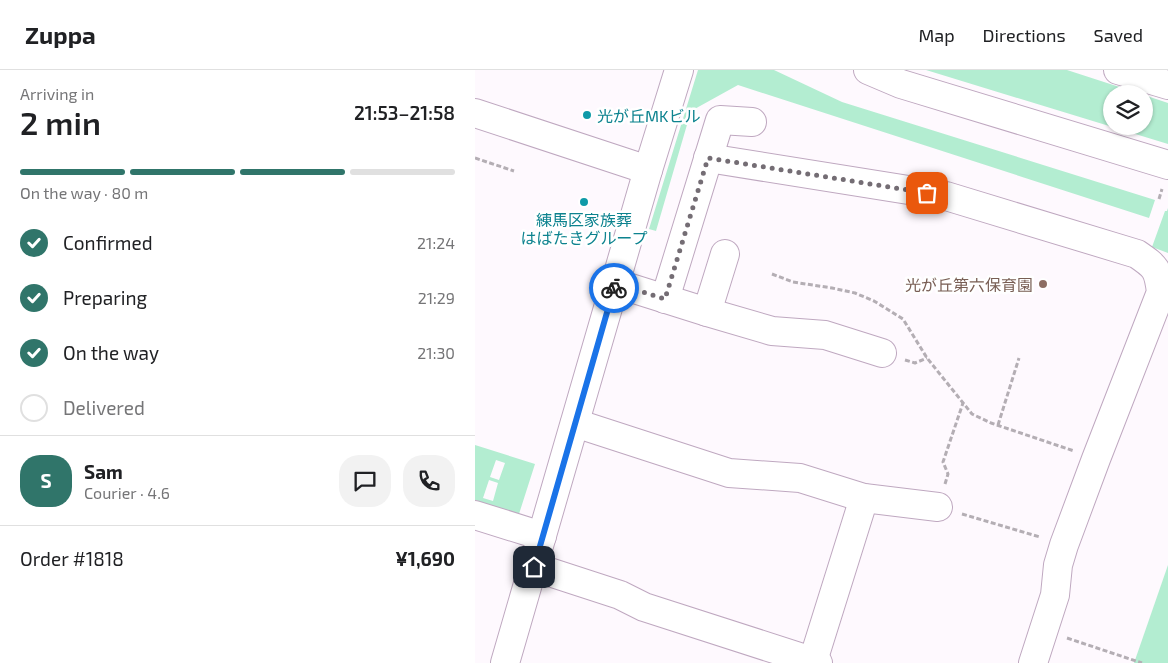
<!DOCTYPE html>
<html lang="en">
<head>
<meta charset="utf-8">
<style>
	:root { --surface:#fff; --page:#f2f2f2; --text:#202124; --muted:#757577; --line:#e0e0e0; --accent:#30756a }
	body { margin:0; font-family:"Exo 2","Noto Sans JP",sans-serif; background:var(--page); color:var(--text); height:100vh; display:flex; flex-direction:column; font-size:19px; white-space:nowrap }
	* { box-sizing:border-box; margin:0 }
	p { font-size:16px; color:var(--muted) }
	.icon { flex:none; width:28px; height:28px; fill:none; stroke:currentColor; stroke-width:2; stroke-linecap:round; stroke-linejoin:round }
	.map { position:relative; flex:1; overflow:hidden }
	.details { display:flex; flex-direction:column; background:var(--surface); width:475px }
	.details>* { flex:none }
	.tools { position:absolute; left:628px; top:15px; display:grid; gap:10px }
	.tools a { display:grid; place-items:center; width:50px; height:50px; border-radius:50%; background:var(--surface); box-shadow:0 1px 4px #0004; font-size:25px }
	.pin { position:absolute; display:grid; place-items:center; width:42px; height:42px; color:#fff; margin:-21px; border-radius:10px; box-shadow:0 2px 8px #0006 }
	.courier { position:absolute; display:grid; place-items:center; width:50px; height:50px; margin:-25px; border:4px solid #1a73e8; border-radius:50%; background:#fff; color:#222; box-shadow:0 1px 6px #0007 }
	.overview em { font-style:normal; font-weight:600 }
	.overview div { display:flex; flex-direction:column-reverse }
	.overview { display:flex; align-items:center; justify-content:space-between; height:85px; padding:0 20px }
	h1 { font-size:32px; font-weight:600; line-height:38px }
	.bar { display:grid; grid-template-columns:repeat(4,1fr); gap:8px 5px; align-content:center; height:60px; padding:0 20px }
	.bar i { height:6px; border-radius:4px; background:var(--line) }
	.bar .selected { background:var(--accent) }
	.bar p { grid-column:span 4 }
	.line { display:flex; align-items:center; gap:12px; padding:0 20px; border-top:1px solid var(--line) }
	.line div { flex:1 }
	.round { display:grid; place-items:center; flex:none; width:52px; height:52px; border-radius:20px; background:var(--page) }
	ol { padding:0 20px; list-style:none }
	li { display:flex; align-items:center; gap:15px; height:55px }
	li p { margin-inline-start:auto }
	li .icon { padding:5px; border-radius:50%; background:var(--accent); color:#fff; stroke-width:4 }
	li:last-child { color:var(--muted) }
	li i { width:28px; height:28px; border:2px solid var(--line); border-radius:50% }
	header { display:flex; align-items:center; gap:30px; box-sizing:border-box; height:70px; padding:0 25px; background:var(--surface); border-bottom:1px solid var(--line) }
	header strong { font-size:24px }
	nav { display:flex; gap:28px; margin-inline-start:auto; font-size:18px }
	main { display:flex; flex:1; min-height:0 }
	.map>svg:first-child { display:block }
	.green { fill:#b3edd1; fill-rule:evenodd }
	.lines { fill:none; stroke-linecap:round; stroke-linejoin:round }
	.minor-casing { stroke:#bfa8c0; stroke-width:30 }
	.major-casing { stroke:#bfa8c0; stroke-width:30 }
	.path { stroke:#b4aeb4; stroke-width:3; stroke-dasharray:5 2.5; stroke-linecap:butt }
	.minor { stroke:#fff; stroke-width:28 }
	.major { stroke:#fff; stroke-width:28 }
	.done { stroke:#746d74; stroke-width:5; stroke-dasharray:0 9 }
	.route { stroke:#1a73e8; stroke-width:6 }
	.culture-dot { fill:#0f9aa8; stroke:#fff; stroke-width:2 }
	.education-dot { fill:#8d6e63; stroke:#fff; stroke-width:2 }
	.labels { text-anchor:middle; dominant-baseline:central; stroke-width:5; stroke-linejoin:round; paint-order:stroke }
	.culture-label { font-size:16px; fill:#0d838f; stroke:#fff; text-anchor:start }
	.education-label { font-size:16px; fill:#785e54; stroke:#fff; text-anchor:end }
</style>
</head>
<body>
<header>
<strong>Zuppa</strong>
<nav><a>Map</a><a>Directions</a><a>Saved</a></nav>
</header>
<main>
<section class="details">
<div class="overview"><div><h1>2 min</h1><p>Arriving in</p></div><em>21:53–21:58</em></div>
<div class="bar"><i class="selected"></i><i class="selected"></i><i class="selected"></i><i></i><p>On the way · 80 m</p></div>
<ol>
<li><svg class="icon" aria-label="check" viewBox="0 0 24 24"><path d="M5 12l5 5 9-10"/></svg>Confirmed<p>21:24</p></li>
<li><svg class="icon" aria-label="check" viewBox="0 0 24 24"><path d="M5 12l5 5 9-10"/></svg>Preparing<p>21:29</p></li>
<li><svg class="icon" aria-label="check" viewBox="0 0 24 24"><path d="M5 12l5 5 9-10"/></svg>On the way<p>21:30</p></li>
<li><i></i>Delivered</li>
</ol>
<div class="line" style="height:90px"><b class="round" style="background:var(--accent);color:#fff">S</b><div><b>Sam</b><p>Courier · 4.6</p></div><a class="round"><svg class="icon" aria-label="chat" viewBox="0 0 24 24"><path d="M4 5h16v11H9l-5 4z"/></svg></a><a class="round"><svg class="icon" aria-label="phone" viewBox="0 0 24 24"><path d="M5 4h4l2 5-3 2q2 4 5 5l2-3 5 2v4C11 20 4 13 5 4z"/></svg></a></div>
<div class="line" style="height:65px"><div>Order #1818</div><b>¥1,690</b></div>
</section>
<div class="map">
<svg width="693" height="593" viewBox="0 0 693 593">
	<rect width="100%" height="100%" fill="#fef9fe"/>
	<!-- green -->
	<g class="green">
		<polygon points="223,0 299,0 367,32 680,130 674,148 263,15 216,41 181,161 174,159"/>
		<polygon points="451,0 592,0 666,24 636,24 636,56 669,56 669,25 693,33 693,74"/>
		<polygon points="693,138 693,183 677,177 690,141 692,141"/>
		<path d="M0 375 60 394 44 444 0 430ZM21 390 30 393 24 410 15 407ZM14 410 23 413 18 431 8 428Z"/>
		<polygon points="693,495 693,593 659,593"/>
	</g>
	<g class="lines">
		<defs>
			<g id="minor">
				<polyline points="0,43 173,100"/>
				<path d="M233 88 471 126 662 184C681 197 683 199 686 222L621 389 589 475 583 495 580 525 558 593"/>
				<polyline points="140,213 232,242 297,261 350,265 407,283"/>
				<polyline points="190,229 245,50 277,52"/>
				<polyline points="232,242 250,184"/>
				<polyline points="100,353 254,403 325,408 389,428 463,437"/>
				<polyline points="0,445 67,466"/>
				<polyline points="59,497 145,525 169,537 343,593"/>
				<polyline points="338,591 389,428"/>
				<polyline points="30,593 173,100 204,0"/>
			</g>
			<g id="major">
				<polyline points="393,0 426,14 693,95"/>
				<polyline points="643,0 693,15"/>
			</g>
		</defs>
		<!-- minor casing -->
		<use href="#minor" class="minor-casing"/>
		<!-- major casing -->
		<use href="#major" class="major-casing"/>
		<!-- path -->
		<g class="path">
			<polyline points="0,88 39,101"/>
			<polyline points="684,129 687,119"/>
			<polyline points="297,204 318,212 357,218 380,223 399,231 428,249 452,288 497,344 516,353 599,381"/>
			<polyline points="430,290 440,293 452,288"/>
			<polyline points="523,355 544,288"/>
			<polyline points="470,414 473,404 468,392 488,333"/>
			<polyline points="487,444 565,467"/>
			<polyline points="592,568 667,593"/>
		</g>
		<!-- minor -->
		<use href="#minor" class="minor"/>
		<!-- major -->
		<use href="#major" class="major"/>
	</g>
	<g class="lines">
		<!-- done -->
		<polyline class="done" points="139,218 140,213 190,229 233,88 452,123"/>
		<!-- route -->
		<polyline class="route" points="59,497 139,218"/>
	</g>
	<!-- markers -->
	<g class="culture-dot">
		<circle cx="112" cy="45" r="5"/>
		<circle cx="109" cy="132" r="5"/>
	</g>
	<circle class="education-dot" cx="568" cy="214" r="5"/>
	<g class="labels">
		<!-- culture labels -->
		<g class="culture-label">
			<text x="122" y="45">光が丘MKビル</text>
			<text x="109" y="149" text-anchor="middle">練馬区家族葬<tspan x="109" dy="18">はばたきグループ</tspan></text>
		</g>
		<!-- education labels -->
		<g class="education-label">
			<text x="558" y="214">光が丘第六保育園</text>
		</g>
	</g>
</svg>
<div class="tools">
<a><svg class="icon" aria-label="layers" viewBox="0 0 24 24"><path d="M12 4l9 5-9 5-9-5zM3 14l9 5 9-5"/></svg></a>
</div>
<div class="pin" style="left:452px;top:123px;background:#ea580c"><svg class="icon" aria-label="bag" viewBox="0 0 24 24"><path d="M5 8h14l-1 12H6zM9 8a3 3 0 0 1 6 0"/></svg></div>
<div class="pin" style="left:59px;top:497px;background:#1f2937"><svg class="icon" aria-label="home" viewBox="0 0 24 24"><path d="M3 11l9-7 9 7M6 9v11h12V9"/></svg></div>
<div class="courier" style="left:139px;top:218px"><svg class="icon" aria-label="bike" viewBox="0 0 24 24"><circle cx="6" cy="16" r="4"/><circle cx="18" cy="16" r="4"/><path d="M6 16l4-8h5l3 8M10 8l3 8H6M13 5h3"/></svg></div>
</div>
</main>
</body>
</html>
